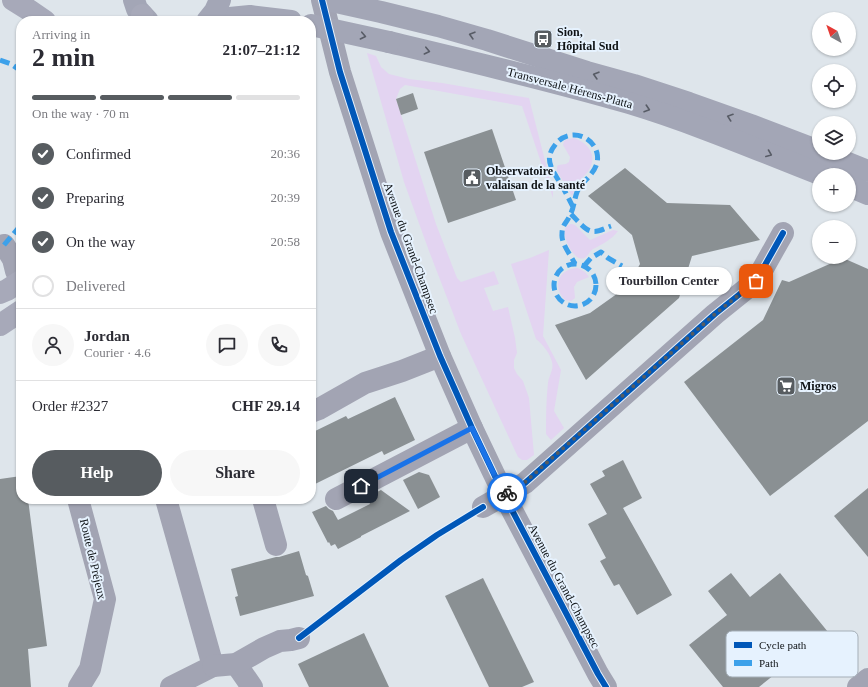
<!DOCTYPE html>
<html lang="en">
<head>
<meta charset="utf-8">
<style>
	:root { --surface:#fff; --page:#f7f7f7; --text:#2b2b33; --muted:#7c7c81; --line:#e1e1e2; --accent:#575c60 }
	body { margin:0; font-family:Georgia,serif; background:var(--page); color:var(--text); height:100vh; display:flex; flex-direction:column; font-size:15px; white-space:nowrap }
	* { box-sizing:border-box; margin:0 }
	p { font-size:13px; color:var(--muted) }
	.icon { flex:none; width:22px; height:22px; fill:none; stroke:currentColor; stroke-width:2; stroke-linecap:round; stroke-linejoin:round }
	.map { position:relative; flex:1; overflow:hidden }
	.side { position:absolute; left:16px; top:16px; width:300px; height:488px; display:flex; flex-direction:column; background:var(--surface); border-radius:16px; box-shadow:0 1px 3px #0004 }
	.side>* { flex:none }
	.needle { width:26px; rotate:320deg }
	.tools { position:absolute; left:812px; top:12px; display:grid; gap:8px }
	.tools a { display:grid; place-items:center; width:44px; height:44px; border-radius:50%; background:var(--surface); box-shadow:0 1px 3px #0004; font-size:20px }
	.pin { position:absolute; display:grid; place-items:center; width:34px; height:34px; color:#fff; margin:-17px; border-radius:8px; box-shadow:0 2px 6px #0006 }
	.courier { position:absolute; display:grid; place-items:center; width:40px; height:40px; margin:-20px; border:3px solid #1a73e8; border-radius:50%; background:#fff; color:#222; box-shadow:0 1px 5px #0007 }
	.bubble { position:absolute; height:28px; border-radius:14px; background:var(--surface); box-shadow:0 1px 3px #0004; font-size:13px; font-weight:800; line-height:28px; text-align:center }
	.overview em { font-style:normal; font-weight:800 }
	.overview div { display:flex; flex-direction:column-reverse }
	.overview { display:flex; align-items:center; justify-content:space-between; height:68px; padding:0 16px }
	h1 { font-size:26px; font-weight:800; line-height:30px }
	.bar { display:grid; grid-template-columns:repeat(4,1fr); gap:6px 4px; align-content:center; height:48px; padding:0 16px }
	.bar i { height:5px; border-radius:3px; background:var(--line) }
	.bar .selected { background:var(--accent) }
	.bar p { grid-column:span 4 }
	.line { display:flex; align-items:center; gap:10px; padding:0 16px; border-top:1px solid var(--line) }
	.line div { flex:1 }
	.round { display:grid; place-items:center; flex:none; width:42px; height:42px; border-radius:21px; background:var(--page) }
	ol { padding:0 16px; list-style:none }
	li { display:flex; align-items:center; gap:12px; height:44px }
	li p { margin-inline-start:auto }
	li .icon { padding:4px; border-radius:50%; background:var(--accent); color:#fff; stroke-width:4 }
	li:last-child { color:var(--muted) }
	li i { width:22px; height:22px; border:2px solid var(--line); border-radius:50% }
	.primary-button { display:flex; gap:8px; margin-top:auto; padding:8px 16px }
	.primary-button a { flex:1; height:46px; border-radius:24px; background:var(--accent); color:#fff; font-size:16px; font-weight:800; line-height:46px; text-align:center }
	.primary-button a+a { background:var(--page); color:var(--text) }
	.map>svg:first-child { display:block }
	.green { fill:#e3d4f1 }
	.building { fill:#8a9093 }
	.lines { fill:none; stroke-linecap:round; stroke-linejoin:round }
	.minor { stroke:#a2a4b3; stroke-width:22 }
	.major { stroke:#a3a6b6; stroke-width:22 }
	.highway { stroke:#a7a9b9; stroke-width:22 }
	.major-bridge { stroke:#a3a6b6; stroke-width:22 }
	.quiet { stroke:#3da1ea; stroke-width:5; stroke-dasharray:10 5; stroke-linecap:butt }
	.cycleway-casing { stroke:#e6f2fe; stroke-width:8 }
	.cycleway { stroke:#0057b8; stroke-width:6 }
	.oneway { stroke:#585c66 }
	.done { stroke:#575c60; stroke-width:4; stroke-dasharray:0 7.2 }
	.route { stroke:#1a73e8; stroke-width:5 }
	.labels { text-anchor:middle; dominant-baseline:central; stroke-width:4; stroke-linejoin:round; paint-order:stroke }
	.poi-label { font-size:12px; font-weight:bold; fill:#0e1215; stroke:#e6f2fe; text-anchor:start }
	.street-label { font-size:12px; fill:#0e1215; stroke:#e6f2fe }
	.key { fill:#e6f2fe; stroke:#a5afb8; stroke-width:1 }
	.key-label { font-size:11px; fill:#0e1215 }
</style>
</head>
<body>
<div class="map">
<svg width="868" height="687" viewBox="0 0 868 687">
	<rect width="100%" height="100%" fill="#dee5eb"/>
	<!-- green -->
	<g class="green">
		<polygon points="367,53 376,56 381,67 389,74 409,79 442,83 529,98 553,192 553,198 522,106 405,85 400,89 396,99 436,224 457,278 461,282 494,271 499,284 484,288 493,311 508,307 515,338 517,353 514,360 514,368 517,374 523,381 529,398 534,455 527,460 522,460 518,457 461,334 429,251 404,182"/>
		<path d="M574 138C588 143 598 155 589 170 586 175 580 179 577 184 575 188 574 192 572 196L557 171V167L558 165 566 164 569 162 570 157 563 145 564 141 568 139Z"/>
		<path d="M572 224 575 225 590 240 613 230 618 231C611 240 603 244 593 249 588 252 587 261 579 258 572 256 555 226 572 224Z"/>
		<path d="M549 250 543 336 561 370 554 411 564 428 551 440 546 434C546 417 546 400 548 383 549 375 554 370 552 362 550 353 543 345 536 339L511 264 530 258Z"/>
		<path d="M578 268 585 272 589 277 577 282 574 287 575 298 571 301 565 300C552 286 558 269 578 268Z"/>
	</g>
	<!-- building -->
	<g class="building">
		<polygon points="413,93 418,109 401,115 396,99"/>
		<polygon points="492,129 516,200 448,223 424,152"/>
		<polygon points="625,168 667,203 730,205 760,240 692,256 679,298 586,380 555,325 590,313 628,286 640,264 632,235 588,196"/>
		<polygon points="843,258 868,269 868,421 770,496 684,382 763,320 782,280 789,282"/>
		<polygon points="395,397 415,440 384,455 382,451 311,486 311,433 346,416 348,419"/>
		<polygon points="623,460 642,498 623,508 672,595 637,615 619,584 614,586 600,561 606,558 588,524 607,514 590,484 605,476 602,471"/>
		<polygon points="419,472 429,475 440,497 418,509 403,480"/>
		<polygon points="21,476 21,499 28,499 47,646 28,649 31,687 0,687 0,479"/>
		<polygon points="868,488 868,557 834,516"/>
		<polygon points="381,490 410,511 361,536 361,537 338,549 335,544 331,546 329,542 328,543 312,512 326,506 329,509 333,511 338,520 370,504 367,497"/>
		<polygon points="299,551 306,575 308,576 314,596 240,616 235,597 238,596 231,569 276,557 279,557"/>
		<polygon points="731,573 750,597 780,573 828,632 759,687 723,687 689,645 727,615 708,591"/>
		<polygon points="483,578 534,682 522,687 489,687 445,596"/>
		<polygon points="364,633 389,687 309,687 298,664"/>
	</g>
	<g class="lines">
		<!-- minor -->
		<g class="minor">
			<polyline points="322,0 340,72 391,232 440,356 472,428 504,495 598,674 606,687"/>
			<polyline points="0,248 4,245 13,259 16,271"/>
			<polyline points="311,412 319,409 365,383 402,371 440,356"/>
			<polyline points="78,499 105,599 90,669 79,687"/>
			<polyline points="166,499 213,666 171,687"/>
			<polyline points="263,499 276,545"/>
			<polyline points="336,499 472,428"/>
			<polyline points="483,507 525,483 715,314 756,281 783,233"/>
			<polyline points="236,664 252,687"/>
			<polyline points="213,666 236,664 264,648 280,641 291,640 299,638"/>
			<polyline points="858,687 868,679"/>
		</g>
		<!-- major -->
		<g class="major">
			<polyline points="134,0 137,9 148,21"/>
			<polyline points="327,0 381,12 438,26 487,40 587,72 634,85 689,103 751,125 819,151"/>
			<polyline points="209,20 250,16 291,21"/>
			<polyline points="207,21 215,11 220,0"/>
			<path d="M389 42C469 61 550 80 629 103 695 123 758 150 822 175"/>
			<polyline points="823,153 868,171"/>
			<polyline points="849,186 868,194"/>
		</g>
		<!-- highway -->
		<g class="highway">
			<polyline points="13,0 29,10 45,21"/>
			<polyline points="142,15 143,21"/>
			<polyline points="0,293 7,290 21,281"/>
			<polyline points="0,325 21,311"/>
		</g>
		<!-- major-bridge -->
		<polyline class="major-bridge" points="311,25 389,42"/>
		<!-- quiet -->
		<g class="quiet">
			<polyline points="0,60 11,64 21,71"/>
			<path d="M573 207C569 199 565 191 560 183 553 170 543 160 555 145 567 128 592 134 597 153 601 171 583 179 577 192 574 200 574 208 570 215 567 223 562 224 562 234 561 244 571 255 575 264"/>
			<path d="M571 214C576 219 585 230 591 231 598 233 605 228 611 226"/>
			<polyline points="4,245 21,225"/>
			<circle cx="575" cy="285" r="21"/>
			<polyline points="584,266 591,258 601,252 608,258 622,266"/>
		</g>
		<defs>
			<g id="cycleway">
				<polyline points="322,0 340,72 391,232 440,356 472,428 504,495 598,674 606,687"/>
				<polyline points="504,495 525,483 715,314 756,281 783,233"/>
				<polyline points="299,638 401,560 437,535 483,507"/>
			</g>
		</defs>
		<!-- cycleway casing -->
		<use href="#cycleway" class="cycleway-casing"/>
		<!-- cycleway -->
		<use href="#cycleway" class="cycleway"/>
	</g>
	<!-- one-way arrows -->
	<defs><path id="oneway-chevron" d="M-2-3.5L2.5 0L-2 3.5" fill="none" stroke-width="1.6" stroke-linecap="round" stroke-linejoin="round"/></defs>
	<g class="oneway">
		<use href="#oneway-chevron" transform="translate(472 35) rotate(-164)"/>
		<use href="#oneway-chevron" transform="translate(363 36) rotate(12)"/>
		<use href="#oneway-chevron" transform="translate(427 51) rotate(13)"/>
		<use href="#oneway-chevron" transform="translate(596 75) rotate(-164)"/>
		<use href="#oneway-chevron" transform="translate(647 109) rotate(18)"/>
		<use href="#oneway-chevron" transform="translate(730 117) rotate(-161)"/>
		<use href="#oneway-chevron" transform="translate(769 154) rotate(22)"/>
	</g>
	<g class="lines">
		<!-- done -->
		<polyline class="done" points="507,493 525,482 715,314 756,281"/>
		<!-- route -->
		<polyline class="route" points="361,486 472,428 504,495 507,493"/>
	</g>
	<!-- icons -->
	<defs>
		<symbol id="bus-square" viewBox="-11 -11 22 22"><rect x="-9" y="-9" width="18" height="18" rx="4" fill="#575c60" stroke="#e6f2fe"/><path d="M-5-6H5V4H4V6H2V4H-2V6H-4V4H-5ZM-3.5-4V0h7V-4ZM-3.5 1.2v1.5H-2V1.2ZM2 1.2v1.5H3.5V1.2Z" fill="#fff"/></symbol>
		<symbol id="civic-square" viewBox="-11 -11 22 22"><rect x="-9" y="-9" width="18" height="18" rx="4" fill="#575c60" stroke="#e6f2fe"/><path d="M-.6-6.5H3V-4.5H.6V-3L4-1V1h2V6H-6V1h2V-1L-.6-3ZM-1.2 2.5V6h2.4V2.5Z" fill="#fff"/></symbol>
		<symbol id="supermarket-square" viewBox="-11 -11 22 22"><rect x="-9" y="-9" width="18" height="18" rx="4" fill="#575c60" stroke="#e6f2fe"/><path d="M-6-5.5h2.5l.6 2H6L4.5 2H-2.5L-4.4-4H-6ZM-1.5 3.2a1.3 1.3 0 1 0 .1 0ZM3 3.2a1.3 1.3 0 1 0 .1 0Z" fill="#fff"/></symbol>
	</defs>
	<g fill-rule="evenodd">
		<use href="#bus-square" x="532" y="28" width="22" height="22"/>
		<use href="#civic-square" x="461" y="167" width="22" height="22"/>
		<use href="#supermarket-square" x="775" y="375" width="22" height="22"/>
	</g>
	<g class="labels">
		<!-- poi labels -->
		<g class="poi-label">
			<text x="557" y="32">Sion,<tspan x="557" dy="14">Hôpital Sud</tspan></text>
			<text x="486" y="171">Observatoire<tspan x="486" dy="14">valaisan de la santé</tspan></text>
			<text x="800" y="386">Migros</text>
		</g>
		<!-- street labels -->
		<g class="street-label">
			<text transform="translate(570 88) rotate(15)">Transversale Hérens-Platta</text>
			<text transform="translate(411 248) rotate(70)">Avenue du Grand-Champsec</text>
			<text transform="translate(93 559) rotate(77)">Route de Préjeux</text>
			<text transform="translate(564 586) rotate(62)">Avenue du Grand-Champsec</text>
		</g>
	</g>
	<!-- legend -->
	<rect x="726" y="631" width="132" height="46" rx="6" class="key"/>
	<rect x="734" y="642" width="18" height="6" fill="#0057b8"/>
	<rect x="734" y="660" width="18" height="6" fill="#3da1ea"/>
	<g class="key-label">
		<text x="759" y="649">Cycle path</text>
		<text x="759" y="667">Path</text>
	</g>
</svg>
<div class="tools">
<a><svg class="needle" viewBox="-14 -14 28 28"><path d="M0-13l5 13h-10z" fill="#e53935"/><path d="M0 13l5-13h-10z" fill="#7c7c81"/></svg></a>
<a><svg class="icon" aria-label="locate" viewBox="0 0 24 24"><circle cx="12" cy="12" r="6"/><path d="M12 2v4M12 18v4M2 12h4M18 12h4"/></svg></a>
<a><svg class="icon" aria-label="layers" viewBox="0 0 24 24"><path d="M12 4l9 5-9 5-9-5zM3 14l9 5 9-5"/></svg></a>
<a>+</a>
<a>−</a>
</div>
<div class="pin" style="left:756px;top:281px;background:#ea580c"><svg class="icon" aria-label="bag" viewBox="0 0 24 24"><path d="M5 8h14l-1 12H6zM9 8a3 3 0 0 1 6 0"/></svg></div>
<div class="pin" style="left:361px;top:486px;background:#1f2937"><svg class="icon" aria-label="home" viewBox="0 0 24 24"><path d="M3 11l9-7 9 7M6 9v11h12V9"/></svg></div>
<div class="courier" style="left:507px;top:493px"><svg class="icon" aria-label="bike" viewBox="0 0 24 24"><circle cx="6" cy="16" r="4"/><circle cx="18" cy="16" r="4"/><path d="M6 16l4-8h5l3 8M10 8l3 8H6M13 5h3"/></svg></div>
<div class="bubble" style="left:606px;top:267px;width:126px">Tourbillon Center</div>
<section class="side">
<div class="overview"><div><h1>2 min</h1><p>Arriving in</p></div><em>21:07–21:12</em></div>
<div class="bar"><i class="selected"></i><i class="selected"></i><i class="selected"></i><i></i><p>On the way · 70 m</p></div>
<ol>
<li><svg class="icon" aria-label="check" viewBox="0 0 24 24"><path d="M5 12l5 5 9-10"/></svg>Confirmed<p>20:36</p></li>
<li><svg class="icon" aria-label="check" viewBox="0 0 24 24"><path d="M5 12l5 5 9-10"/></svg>Preparing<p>20:39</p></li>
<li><svg class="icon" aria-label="check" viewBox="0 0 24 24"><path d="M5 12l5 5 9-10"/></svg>On the way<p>20:58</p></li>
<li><i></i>Delivered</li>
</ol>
<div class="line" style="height:72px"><a class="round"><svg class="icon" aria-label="person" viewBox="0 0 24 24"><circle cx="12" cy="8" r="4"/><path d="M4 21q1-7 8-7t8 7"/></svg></a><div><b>Jordan</b><p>Courier · 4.6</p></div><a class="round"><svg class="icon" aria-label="chat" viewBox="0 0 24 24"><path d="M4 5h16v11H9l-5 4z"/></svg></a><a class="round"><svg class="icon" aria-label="phone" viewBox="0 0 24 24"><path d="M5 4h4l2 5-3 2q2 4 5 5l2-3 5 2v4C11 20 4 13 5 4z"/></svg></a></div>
<div class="line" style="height:52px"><div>Order #2327</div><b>CHF 29.14</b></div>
<div class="primary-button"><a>Help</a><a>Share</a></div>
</section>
</div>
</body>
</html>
